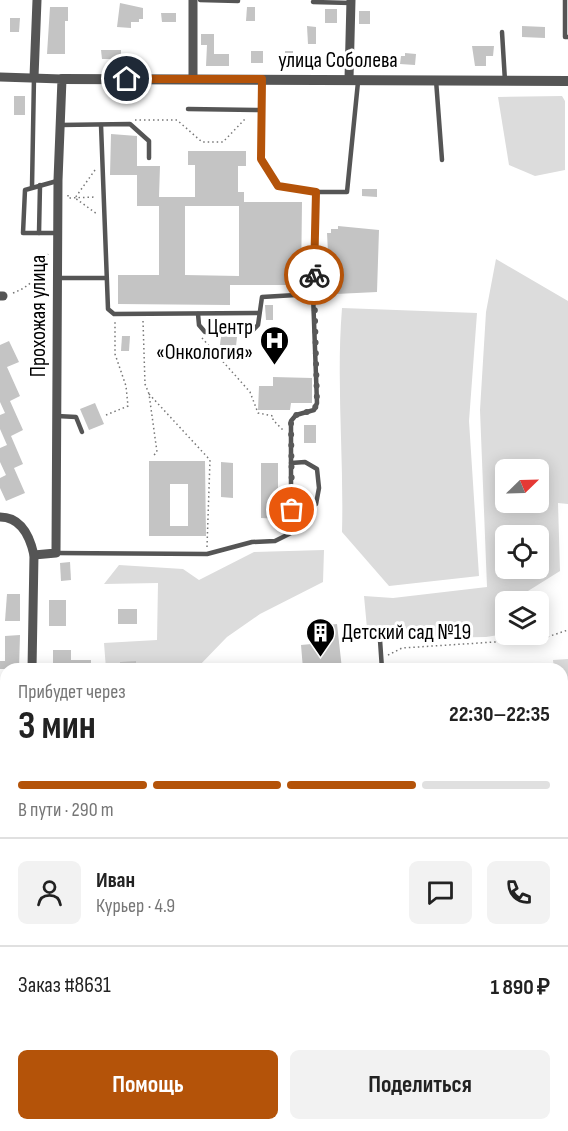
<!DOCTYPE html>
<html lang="ru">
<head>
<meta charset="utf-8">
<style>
	:root { --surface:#fff; --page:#f2f2f2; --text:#222; --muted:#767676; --line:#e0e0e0; --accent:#b45309 }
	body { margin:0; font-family:"Sofia Sans Condensed",sans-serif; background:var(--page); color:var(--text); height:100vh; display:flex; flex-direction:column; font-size:22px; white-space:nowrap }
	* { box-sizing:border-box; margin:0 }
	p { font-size:20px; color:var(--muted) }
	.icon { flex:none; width:33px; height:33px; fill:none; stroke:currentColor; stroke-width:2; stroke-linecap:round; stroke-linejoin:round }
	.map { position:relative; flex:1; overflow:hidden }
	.panel { position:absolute; left:0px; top:663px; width:568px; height:468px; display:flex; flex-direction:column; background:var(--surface); border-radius:18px 18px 0 0; box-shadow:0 3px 15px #0003 }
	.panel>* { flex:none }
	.needle { width:39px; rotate:67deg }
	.controls { position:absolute; left:495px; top:459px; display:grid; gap:12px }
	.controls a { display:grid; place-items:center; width:54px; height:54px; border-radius:9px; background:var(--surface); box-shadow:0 3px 15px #0003; font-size:30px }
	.pin { position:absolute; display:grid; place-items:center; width:51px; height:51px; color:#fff; margin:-26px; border:3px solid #fff; border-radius:50%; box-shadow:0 2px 6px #0007 }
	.courier { position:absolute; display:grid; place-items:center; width:60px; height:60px; margin:-30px; border:4px solid #b45309; border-radius:50%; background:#fff; color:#222; box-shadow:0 2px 8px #0007 }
	.headline em { font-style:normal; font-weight:700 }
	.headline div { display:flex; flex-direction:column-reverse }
	.headline { display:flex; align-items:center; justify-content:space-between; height:102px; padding:0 18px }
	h1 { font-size:39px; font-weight:700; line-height:45px }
	.bar { display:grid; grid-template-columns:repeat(4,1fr); gap:9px 6px; align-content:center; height:72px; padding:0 18px }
	.bar i { height:8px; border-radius:4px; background:var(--line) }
	.bar .current { background:var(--accent) }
	.bar p { grid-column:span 4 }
	.line { display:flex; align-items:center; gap:15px; padding:0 18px; border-top:2px solid var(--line) }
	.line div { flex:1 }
	.round { display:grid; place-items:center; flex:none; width:63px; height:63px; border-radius:9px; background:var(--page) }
	.action { display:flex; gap:12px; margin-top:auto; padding:12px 18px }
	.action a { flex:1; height:69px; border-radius:9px; background:var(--accent); color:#fff; font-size:24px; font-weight:700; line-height:69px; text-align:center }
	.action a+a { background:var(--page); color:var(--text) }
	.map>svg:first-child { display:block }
	.green { fill:#dcdcdc; fill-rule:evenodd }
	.building { fill:#c4c4c4; fill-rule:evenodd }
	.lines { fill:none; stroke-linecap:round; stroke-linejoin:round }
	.path { stroke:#777; stroke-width:1.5; stroke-dasharray:1.5 3; stroke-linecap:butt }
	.service { stroke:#555; stroke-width:4.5 }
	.minor { stroke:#555; stroke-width:9 }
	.tertiary { stroke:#555; stroke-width:10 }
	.done { stroke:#595959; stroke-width:6; stroke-dasharray:0 10.8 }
	.route { stroke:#b45309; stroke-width:8 }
	.labels { text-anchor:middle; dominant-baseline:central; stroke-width:6; stroke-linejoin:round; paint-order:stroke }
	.street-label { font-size:22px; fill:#000; stroke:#fff }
	.poi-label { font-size:22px; fill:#000; stroke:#fff; text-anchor:end }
</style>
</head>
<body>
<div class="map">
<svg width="568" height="1131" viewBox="0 0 568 1131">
	<rect width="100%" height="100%" fill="#fff"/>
	<!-- green -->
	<g class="green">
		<polygon points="562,96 565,101 565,170 535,176 509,165 498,97"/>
		<path d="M496 259 568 301V504L558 503 560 571 528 591 532 601 506 602 505 634 486 637 368 639 364 596 393 598 487 587 480 410 486 312ZM506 470H538V502H506ZM506 536H538V568H506Z"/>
		<path d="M342 308 477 313 469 421 479 576 389 586 342 532C344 457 336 383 342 308Z"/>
		<polygon points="324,550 323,582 260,614 227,637 196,669 106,669 104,643 157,640 158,583 104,584 119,565 183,569 199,580 254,552"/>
		<polygon points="568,659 568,689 563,690 562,669 554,669 553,660"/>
		<polygon points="0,713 6,714 6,1125 225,1125 226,1131 0,1131"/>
		<polygon points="568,839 568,1131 239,1131 238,1125 562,1125 562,840"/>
	</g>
	<!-- building -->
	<g class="building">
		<polygon points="120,3 143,8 143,19 139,19 139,22 131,22 131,28 117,27"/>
		<polygon points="50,7 68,7 68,21 65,21 65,54 47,54"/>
		<polygon points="247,7 255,7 255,21 246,21"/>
		<rect x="325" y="9" width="12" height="14"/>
		<rect x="359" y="11" width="11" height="13"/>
		<polygon points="161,13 176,13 176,22 162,22"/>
		<polygon points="10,18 20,18 19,32 10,32"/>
		<polygon points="307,26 316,27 316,44 308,44"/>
		<polygon points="522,26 545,27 545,38 522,37"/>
		<polygon points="201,34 214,34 214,54 229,54 229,66 206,66 207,45 201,45"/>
		<polygon points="472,46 494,46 493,56 486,56 486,66 475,66"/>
		<polygon points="101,50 121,50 121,59 102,59"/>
		<rect x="251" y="51" width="12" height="12"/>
		<rect x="285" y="51" width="8" height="13"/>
		<polygon points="405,53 416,54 415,65 400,64 401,56 405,56"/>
		<rect x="14" y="96" width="11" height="19"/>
		<path d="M111 134 137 136V166H160L159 197H195V165H188V151H246V166H238V192H244V202H302L301 285H230V305L118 304V275H159V206H137V175H110ZM185 206H239V276L185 275Z"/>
		<polygon points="362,189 377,189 377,197 362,196"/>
		<polygon points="338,226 379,230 377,292 336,294 336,291 330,291 327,233 331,233 331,229 338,229"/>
		<polygon points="265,305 273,305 273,320 266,320"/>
		<polygon points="122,336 130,336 129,351 121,351"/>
		<polygon points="221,336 237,337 236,346 220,345"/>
		<polygon points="9,341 19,362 7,367 20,396 10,401 23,430 11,436 23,464 14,468 25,493 6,501 0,488 0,478 6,475 0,462 0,448 7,445 0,429 0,415 5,413 0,402 0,345"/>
		<polygon points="273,377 312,378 312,403 291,403 290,410 258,410 259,386 273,386"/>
		<polygon points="95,403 104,424 89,430 80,409"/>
		<rect x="304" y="425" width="12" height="18"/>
		<path d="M149 461H205L206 536H149ZM170 484H188V526H170Z"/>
		<polygon points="221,462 233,463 233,498 221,497"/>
		<polygon points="261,463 278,463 278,519 261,518"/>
		<polygon points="70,562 71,580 61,581 60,563"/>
		<polygon points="7,594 20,594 20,621 5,621"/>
		<rect x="49" y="600" width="17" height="26"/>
		<rect x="118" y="609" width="19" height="15"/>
		<polygon points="337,624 342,669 303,669 301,645 322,643 320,626"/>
		<polygon points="20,635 19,669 0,669 0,661 5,661 5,636"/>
		<polygon points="53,650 71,650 71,660 91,660 91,669 47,669 47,663 53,663"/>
		<polygon points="136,661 136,669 120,669 120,662"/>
	</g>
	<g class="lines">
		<!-- path -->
		<g class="path">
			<polyline points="135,120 177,120 202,142 223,142 246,118"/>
			<polyline points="95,170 75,198 97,214"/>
			<polyline points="68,195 68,198 96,197"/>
			<path d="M13 293C32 286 42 273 48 254"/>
			<polyline points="143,321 145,384 149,394 157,452 152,457"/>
			<polyline points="202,338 250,392 258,413 273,416 273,420 284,431"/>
			<polyline points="149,394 210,460 207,547"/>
			<polyline points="106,415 128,406 126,386 115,354 115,321"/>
			<polyline points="388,655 402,648 541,639 568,630"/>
			<polyline points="562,760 568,760"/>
			<polyline points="0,764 6,763"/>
			<polyline points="0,812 6,811"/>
			<polyline points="562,857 568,857"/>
			<polyline points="0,903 6,903"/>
			<polyline points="0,994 6,993"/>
			<polyline points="0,1071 6,1071"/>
			<polyline points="269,1125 270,1131"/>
			<polyline points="184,1131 215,1128 217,1125"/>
			<polyline points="498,1131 498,1125"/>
		</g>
		<!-- service -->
		<g class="service">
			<polyline points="200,0 238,1"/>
			<polyline points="565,0 565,37 568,37"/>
			<polyline points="313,2 351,3"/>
			<polyline points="502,32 505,81"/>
			<polyline points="262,80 261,159 278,186 316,192 347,192 358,82"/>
			<polyline points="436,80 442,160"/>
			<polyline points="188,109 261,110"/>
			<polyline points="60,125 130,124 149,141 149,158"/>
			<polyline points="101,125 108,309 114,314 259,313"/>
			<polyline points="57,181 25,190 23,233 58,233"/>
			<polyline points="32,187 34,77"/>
			<polyline points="39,233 40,185"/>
			<polyline points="58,278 105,278"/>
			<polyline points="198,314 199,325 205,332 252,331 258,325 262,297 313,294"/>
			<polyline points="57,416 76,417 82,432"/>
			<polyline points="291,463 305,462 317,469 319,488 316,504 307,509 292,510"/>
			<polyline points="56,553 207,554 252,542 275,541 291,533 291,421 296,415 314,410 317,403 313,294 316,192"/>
			<polyline points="380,640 382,669"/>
			<polyline points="562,709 566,708 568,727"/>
		</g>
		<!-- minor -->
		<g class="minor">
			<polyline points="0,77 62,79 58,180 56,553 34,555"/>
			<polyline points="34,77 37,0"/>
			<polyline points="193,78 193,0"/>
			<polyline points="349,79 351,0"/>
			<polyline points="0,296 3,296"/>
			<path d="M0 517C21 517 30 537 34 555L32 669"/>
			<polyline points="0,704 6,704"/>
			<polyline points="562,782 568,782"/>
			<polyline points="231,1125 232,1131"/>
		</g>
		<!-- tertiary -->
		<polyline class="tertiary" points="62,79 568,81"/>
	</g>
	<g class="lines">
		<!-- done -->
		<polyline class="done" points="292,510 291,421 296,415 314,410 317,403 314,275"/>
		<!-- route -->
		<polyline class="route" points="127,79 262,79 261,159 278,186 316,192 314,275"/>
	</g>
	<!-- icons -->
	<defs>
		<symbol id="hospital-pin" viewBox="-11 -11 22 30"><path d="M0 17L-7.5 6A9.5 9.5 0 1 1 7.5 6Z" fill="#000" stroke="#fff"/><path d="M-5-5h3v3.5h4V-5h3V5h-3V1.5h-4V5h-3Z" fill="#fff"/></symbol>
		<symbol id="building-pin" viewBox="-11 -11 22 30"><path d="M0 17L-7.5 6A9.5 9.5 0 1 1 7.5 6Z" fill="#000" stroke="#fff"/><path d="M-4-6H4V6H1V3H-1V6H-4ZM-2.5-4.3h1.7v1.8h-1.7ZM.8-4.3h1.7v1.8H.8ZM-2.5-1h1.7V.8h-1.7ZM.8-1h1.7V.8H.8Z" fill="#fff"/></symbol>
	</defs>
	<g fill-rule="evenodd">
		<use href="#hospital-pin" x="258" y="324" width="33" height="45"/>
		<use href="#building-pin" x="304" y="616" width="33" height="45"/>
	</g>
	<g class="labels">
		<!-- street labels -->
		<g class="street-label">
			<text x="338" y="60">улица Соболева</text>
			<text transform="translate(38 316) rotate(-90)">Прохожая улица</text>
		</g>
		<!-- poi labels -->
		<g class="poi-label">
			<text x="253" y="327">Центр<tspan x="253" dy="25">«Онкология»</tspan></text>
			<text x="342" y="632" text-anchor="start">Детский сад №19</text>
		</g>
	</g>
</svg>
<div class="controls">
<a><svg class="needle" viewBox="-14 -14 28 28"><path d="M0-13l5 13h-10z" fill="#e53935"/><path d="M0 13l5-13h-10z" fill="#767676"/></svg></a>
<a><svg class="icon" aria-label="locate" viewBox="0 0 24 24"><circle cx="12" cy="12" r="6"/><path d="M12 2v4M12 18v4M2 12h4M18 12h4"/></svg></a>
<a><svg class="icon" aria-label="layers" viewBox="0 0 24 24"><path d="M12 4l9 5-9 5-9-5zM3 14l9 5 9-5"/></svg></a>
</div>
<div class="pin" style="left:292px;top:510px;background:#ea580c"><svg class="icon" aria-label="bag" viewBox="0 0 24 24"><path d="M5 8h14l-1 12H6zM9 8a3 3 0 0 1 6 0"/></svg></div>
<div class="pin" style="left:127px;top:79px;background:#1f2937"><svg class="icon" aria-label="home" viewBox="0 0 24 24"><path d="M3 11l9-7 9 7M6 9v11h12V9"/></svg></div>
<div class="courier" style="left:314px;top:275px"><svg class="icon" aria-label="bike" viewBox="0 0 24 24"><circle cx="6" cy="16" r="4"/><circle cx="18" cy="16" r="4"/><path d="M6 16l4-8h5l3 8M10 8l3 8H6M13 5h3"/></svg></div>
<section class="panel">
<div class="headline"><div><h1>3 мин</h1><p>Прибудет через</p></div><em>22:30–22:35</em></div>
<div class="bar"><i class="current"></i><i class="current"></i><i class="current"></i><i></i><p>В пути · 290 m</p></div>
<div class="line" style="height:108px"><a class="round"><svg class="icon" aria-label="person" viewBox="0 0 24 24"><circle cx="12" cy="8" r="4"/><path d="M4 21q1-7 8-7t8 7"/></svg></a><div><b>Иван</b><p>Курьер · 4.9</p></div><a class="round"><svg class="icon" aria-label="chat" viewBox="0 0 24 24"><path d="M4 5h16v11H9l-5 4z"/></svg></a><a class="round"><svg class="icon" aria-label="phone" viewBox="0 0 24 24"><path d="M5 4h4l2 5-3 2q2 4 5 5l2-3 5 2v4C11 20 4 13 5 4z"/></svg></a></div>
<div class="line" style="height:78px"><div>Заказ #8631</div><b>1 890 ₽</b></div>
<div class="action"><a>Помощь</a><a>Поделиться</a></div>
</section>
</div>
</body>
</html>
